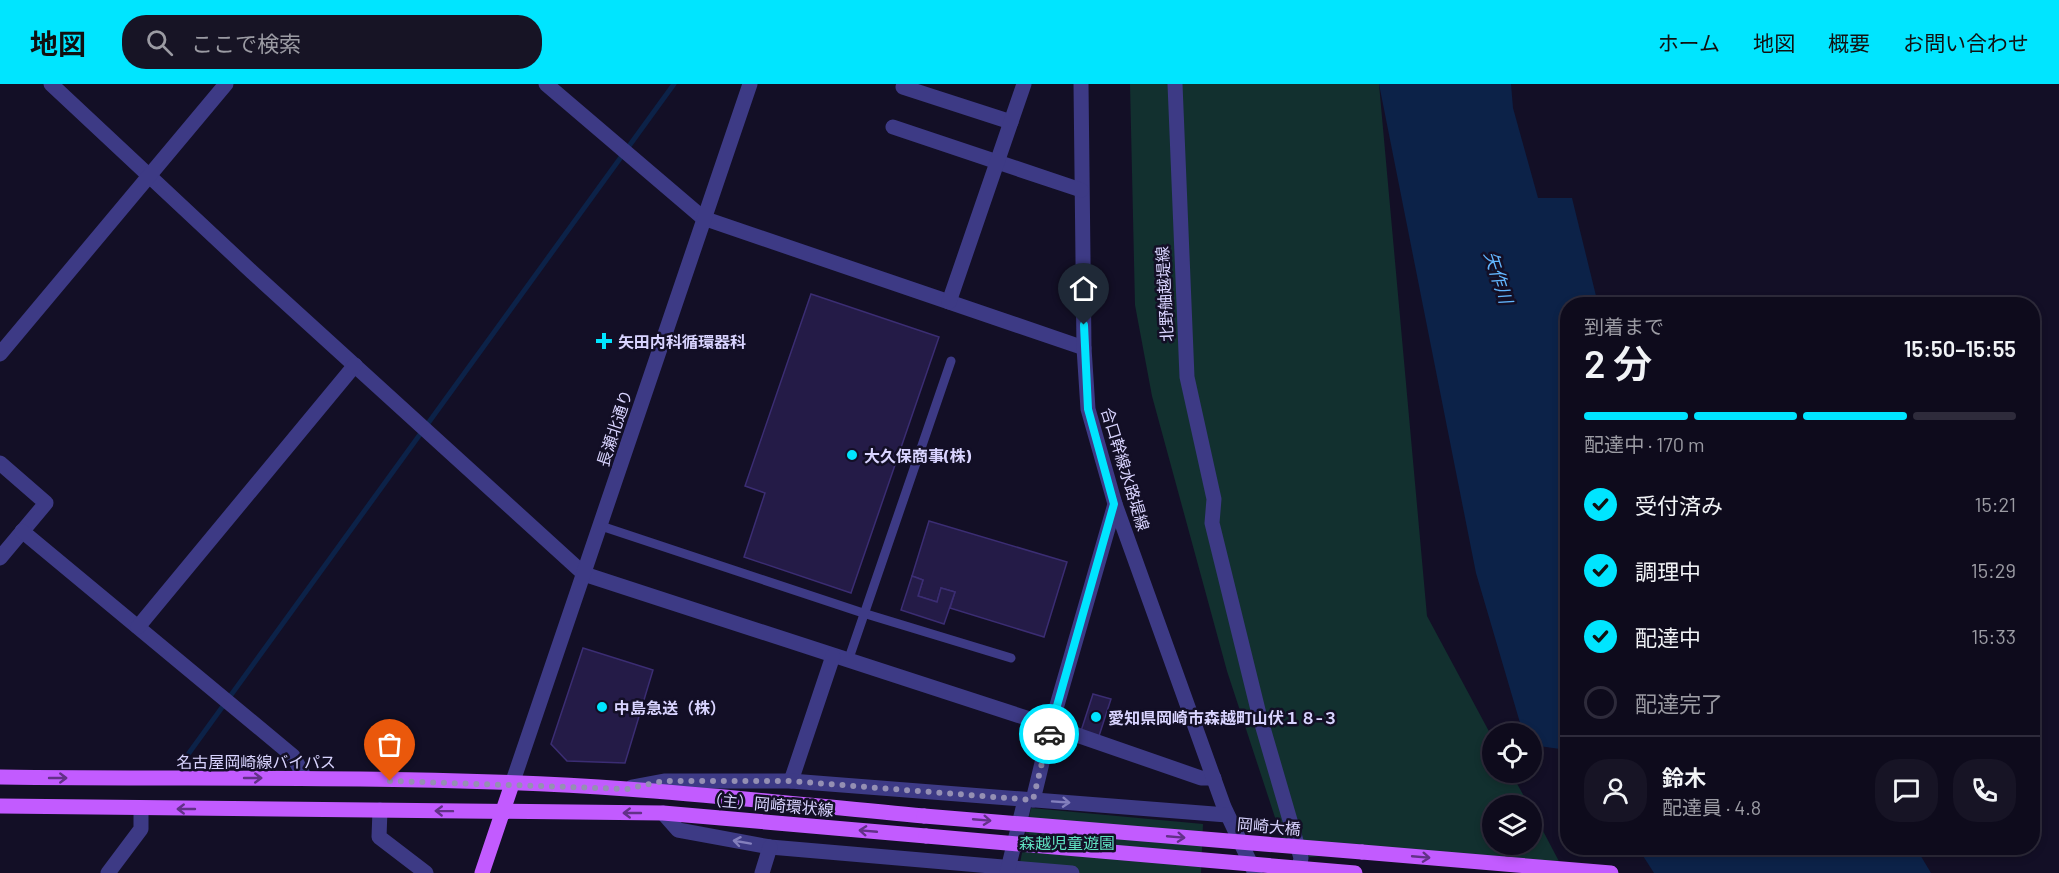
<!DOCTYPE html>
<html lang="ja">
<head>
<meta charset="utf-8">
<style>
	:root { --surface:#0e0b1c; --page:#171425; --text:#f1f3f6; --muted:#9b9ba3; --line:#2e2b3b; --accent:#00e5ff }
	body { margin:0; font-family:Barlow,"Noto Sans JP",sans-serif; background:var(--page); color:var(--text); height:100vh; display:flex; flex-direction:column; font-size:22px; white-space:nowrap }
	* { box-sizing:border-box; margin:0 }
	p { font-size:20px; color:var(--muted) }
	.icon { flex:none; width:33px; height:33px; fill:none; stroke:currentColor; stroke-width:2; stroke-linecap:round; stroke-linejoin:round }
	.map { position:relative; flex:1; overflow:hidden }
	.side { position:absolute; left:1560px; top:213px; width:480px; height:558px; display:flex; flex-direction:column; background:var(--surface); border-radius:24px; box-shadow:0 3px 9px #0003,0 0 0 2px var(--line) }
	.side>* { flex:none }
	.controls { position:absolute; left:1482px; top:639px; display:grid; gap:12px }
	.controls a { display:grid; place-items:center; width:60px; height:60px; border-radius:50%; background:var(--surface); box-shadow:0 3px 9px #0003,0 0 0 2px var(--line); font-size:30px }
	.pin { position:absolute; display:grid; place-items:center; width:51px; height:51px; color:#fff; margin:-62px -26px; border-radius:50% 50% 50% 0; rotate:-45deg; box-shadow:0 0 6px #0007 }
	.pin .icon { rotate:45deg }
	.courier { position:absolute; display:grid; place-items:center; width:60px; height:60px; margin:-30px; border:4px solid #00e5ff; border-radius:50%; background:#fff; color:#222; box-shadow:0 2px 8px #0007 }
	.overview em { font-style:normal; font-weight:600 }
	.overview div { display:flex; flex-direction:column-reverse }
	.overview { display:flex; align-items:center; justify-content:space-between; height:102px; padding:0 24px }
	h1 { font-size:39px; font-weight:600; line-height:45px }
	.bar { display:grid; grid-template-columns:repeat(4,1fr); gap:9px 6px; align-content:center; height:72px; padding:0 24px }
	.bar i { height:8px; border-radius:4px; background:var(--line) }
	.bar .active { background:var(--accent) }
	.bar p { grid-column:span 4 }
	.line { display:flex; align-items:center; gap:15px; padding:0 24px; border-top:2px solid var(--line) }
	.line div { flex:1 }
	.round { display:grid; place-items:center; flex:none; width:63px; height:63px; border-radius:24px; background:var(--page) }
	ol { padding:0 24px; list-style:none }
	li { display:flex; align-items:center; gap:18px; height:66px }
	li p { margin-inline-start:auto }
	li .icon { padding:6px; border-radius:50%; background:var(--accent); color:#111; stroke-width:4 }
	li:last-child { color:var(--muted) }
	li i { width:33px; height:33px; border:3px solid var(--line); border-radius:50% }
	header { display:flex; align-items:center; gap:36px; box-sizing:border-box; height:84px; padding:0 30px; background:var(--accent); color:#111 }
	header strong { font-size:28px }
	nav { display:flex; gap:33px; margin-inline-start:auto; font-size:21px }
	.search { width:420px; height:54px; background:var(--page); display:flex; align-items:center; gap:15px; box-sizing:border-box; padding:0 21px; border-radius:24px; color:var(--muted); font-size:22px }
	.map>svg:first-child { display:block }
	.green { fill:#12302f }
	.water { fill:#0c2248 }
	.lines { fill:none; stroke-linecap:round; stroke-linejoin:round }
	.stream { stroke:#0c2248; stroke-width:5 }
	.building { fill:#241b47; stroke:#3b2d73; stroke-width:1.5 }
	.service { stroke:#3d3a85; stroke-width:9 }
	.minor { stroke:#3d3a85; stroke-width:15 }
	.tertiary { stroke:#3d3a85; stroke-width:15 }
	.primary { stroke:#c25bff; stroke-width:15 }
	.primary-bridge { stroke:#c25bff; stroke-width:15 }
	.oneway { stroke:#623188 }
	.oneway2 { stroke:#837fbc }
	.done { stroke:#948fb3; stroke-width:6; stroke-dasharray:0 10.8 }
	.route { stroke:#00e5ff; stroke-width:8 }
	.poi-dot { fill:#00e5ff; stroke:#130f26; stroke-width:2 }
	.labels { text-anchor:middle; dominant-baseline:central; stroke-width:5; stroke-linejoin:round; paint-order:stroke }
	.street-label { font-size:16px; fill:#d9d4ff; stroke:#130f26 }
	.poi-label { font-size:16px; font-weight:bold; fill:#d9d4ff; stroke:#130f26; text-anchor:start }
	.park-label { font-size:16px; fill:#5fe0c0; stroke:#130f26 }
	.water-label { font-size:18px; font-style:italic; fill:#62b6ff; stroke:#130f26 }
</style>
</head>
<body>
<header>
<strong>地図</strong>
<div class="search"><svg class="icon" aria-label="search" viewBox="0 0 24 24"><circle cx="10" cy="10" r="6"/><path d="M15 15l6 6"/></svg>ここで検索</div>
<nav><a>ホーム</a><a>地図</a><a>概要</a><a>お問い合わせ</a></nav>
</header>
<div class="map">
<svg width="2059" height="789" viewBox="0 0 2059 789">
	<rect width="100%" height="100%" fill="#130f26"/>
	<!-- green -->
	<g class="green">
		<polygon points="1130,0 1379,0 1427,532 1492,653 1492,688 1511,689 1529,721 1492,722 1492,760 1532,760 1532,726 1563,785 1362,768 1301,774 1286,767 1227,587 1152,312 1135,221"/>
		<polygon points="1031,724 1203,740 1201,789 1072,789 1019,784"/>
	</g>
	<!-- water -->
	<g class="water">
		<polygon points="1379,0 1511,0 1513,24 1538,114 1572,114 1598,220 1568,220 1567,666 1532,661 1532,650 1523,649 1476,489"/>
		<polygon points="1638,764 1916,764 1931,789 1654,789"/>
	</g>
	<g class="lines">
		<!-- stream -->
		<polyline class="stream" points="189,669 674,0"/>
	</g>
	<!-- building -->
	<g class="building">
		<polygon points="811,210 939,253 851,509 744,473 765,409 745,402"/>
		<polygon points="929,437 1067,478 1044,553 950,524 955,508 941,504 937,518 918,512 923,496 912,492"/>
		<polygon points="912,492 923,496 918,512 937,518 941,504 955,508 944,540 901,526"/>
		<polygon points="583,564 653,586 625,679 567,677 551,660"/>
		<polygon points="1093,610 1111,615 1098,655 1080,650"/>
	</g>
	<g class="lines">
		<!-- service -->
		<g class="service">
			<polyline points="601,442 863,529 1011,574"/>
			<polyline points="848,577 951,277"/>
		</g>
		<!-- minor -->
		<g class="minor">
			<polyline points="51,0 252,188 584,490 1051,642 1201,694 1214,694"/>
			<polyline points="546,0 703,134 1084,264"/>
			<polyline points="1081,0 1084,264 1088,325 1115,420 1224,723 1255,789"/>
			<polyline points="1175,0 1187,293 1214,415 1212,439 1259,630 1301,774 1298,789"/>
			<polyline points="903,3 1011,38"/>
			<polyline points="893,43 1081,106"/>
			<polyline points="949,218 1024,0"/>
			<polyline points="0,270 226,0"/>
			<polyline points="0,379 46,419 0,474"/>
			<polyline points="22,447 293,672 305,694"/>
			<polyline points="138,543 355,281"/>
			<polyline points="791,697 833,572"/>
			<polyline points="632,703 664,697 791,697 1227,731"/>
			<polyline points="1033,716 1051,642 1115,420"/>
			<polyline points="380,726 379,753 426,789"/>
			<polyline points="663,729 678,746 770,763 1072,789"/>
			<polyline points="108,789 141,745 141,725"/>
			<polyline points="762,789 770,763"/>
			<polyline points="1007,789 1025,716"/>
		</g>
		<!-- tertiary -->
		<polyline class="tertiary" points="512,700 750,0"/>
		<!-- primary -->
		<g class="primary">
			<path d="M0 693C209 696 419 690 627 705 726 712 825 723 924 732"/>
			<polyline points="0,722 663,729 926,752"/>
			<polyline points="1362,768 1611,789"/>
			<polyline points="482,789 512,700"/>
		</g>
		<!-- primary-bridge -->
		<g class="primary-bridge">
			<polyline points="924,732 1362,768"/>
			<polyline points="926,752 1355,789"/>
		</g>
	</g>
	<!-- one-way arrows -->
	<defs><path id="oneway-shaft" d="M-6 0H5M1.5-3L5.5 0L1.5 3" fill="none" stroke-width="1.6" stroke-linecap="round" stroke-linejoin="round" transform="scale(1.5)"/></defs>
	<g class="oneway">
		<use href="#oneway-shaft" transform="translate(58 694)"/>
		<use href="#oneway-shaft" transform="translate(253 694)"/>
		<use href="#oneway-shaft" transform="translate(186 725) rotate(-180)"/>
		<use href="#oneway-shaft" transform="translate(444 727) rotate(-179)"/>
		<use href="#oneway-shaft" transform="translate(632 729) rotate(-180)"/>
		<use href="#oneway-shaft" transform="translate(982 736) rotate(5)"/>
		<use href="#oneway-shaft" transform="translate(868 747) rotate(-175)"/>
		<use href="#oneway-shaft" transform="translate(1176 753) rotate(5)"/>
		<use href="#oneway-shaft" transform="translate(1421 773) rotate(5)"/>
	</g>
	<g class="oneway2">
		<use href="#oneway-shaft" transform="translate(1061 718) rotate(4)"/>
		<use href="#oneway-shaft" transform="translate(742 758) rotate(-170)"/>
	</g>
	<g class="lines">
		<!-- done -->
		<polyline class="done" points="390,697 627,705 664,697 790,697 1033,716 1049,650"/>
		<!-- route -->
		<polyline class="route" points="1049,650 1114,420 1088,325 1084,241"/>
	</g>
	<!-- markers -->
	<g class="poi-dot">
		<path d="M601 248h6v6h6v6h-6v6h-6v-6h-6v-6h6z"/>
		<circle cx="852" cy="371" r="6"/>
		<circle cx="602" cy="623" r="6"/>
		<circle cx="1096" cy="633" r="6"/>
	</g>
	<g class="labels">
		<!-- street labels -->
		<g class="street-label">
			<text transform="translate(1164 210) rotate(-93)">北野舳越堤線</text>
			<text transform="translate(614 344) rotate(-72)">長瀬北通り</text>
			<text transform="translate(1126 385) rotate(73)">合口幹線水路堤線</text>
			<text x="256" y="677">名古屋岡崎線バイパス</text>
			<text transform="translate(770 720) rotate(5)">（主）岡崎環状線</text>
			<text transform="translate(1269 742) rotate(5)">岡崎大橋</text>
		</g>
		<!-- poi labels -->
		<g class="poi-label">
			<text x="618" y="257">矢田内科循環器科</text>
			<text x="864" y="371">大久保商事(株)</text>
			<text x="614" y="623">中島急送（株）</text>
			<text x="1108" y="633">愛知県岡崎市森越町山伏１８‐３</text>
		</g>
		<!-- park labels -->
		<g class="park-label">
			<text x="1067" y="758">森越児童遊園</text>
		</g>
		<!-- water labels -->
		<g class="water-label">
			<text transform="translate(1499 193) rotate(72)">矢作川</text>
		</g>
	</g>
</svg>
<div class="controls">
<a><svg class="icon" aria-label="locate" viewBox="0 0 24 24"><circle cx="12" cy="12" r="6"/><path d="M12 2v4M12 18v4M2 12h4M18 12h4"/></svg></a>
<a><svg class="icon" aria-label="layers" viewBox="0 0 24 24"><path d="M12 4l9 5-9 5-9-5zM3 14l9 5 9-5"/></svg></a>
</div>
<div class="pin" style="left:390px;top:697px;background:#ea580c"><svg class="icon" aria-label="bag" viewBox="0 0 24 24"><path d="M5 8h14l-1 12H6zM9 8a3 3 0 0 1 6 0"/></svg></div>
<div class="pin" style="left:1084px;top:241px;background:#1f2937"><svg class="icon" aria-label="home" viewBox="0 0 24 24"><path d="M3 11l9-7 9 7M6 9v11h12V9"/></svg></div>
<div class="courier" style="left:1049px;top:650px"><svg class="icon" aria-label="car" viewBox="0 0 24 24"><path d="M5 17H2v-5l4-1 3-4h7l3 4 3 1v5h-3M9 17h6M6 11h13"/><circle cx="7" cy="17" r="2"/><circle cx="17" cy="17" r="2"/></svg></div>
<section class="side">
<div class="overview"><div><h1>2 分</h1><p>到着まで</p></div><em>15:50–15:55</em></div>
<div class="bar"><i class="active"></i><i class="active"></i><i class="active"></i><i></i><p>配達中 · 170 m</p></div>
<ol>
<li><svg class="icon" aria-label="check" viewBox="0 0 24 24"><path d="M5 12l5 5 9-10"/></svg>受付済み<p>15:21</p></li>
<li><svg class="icon" aria-label="check" viewBox="0 0 24 24"><path d="M5 12l5 5 9-10"/></svg>調理中<p>15:29</p></li>
<li><svg class="icon" aria-label="check" viewBox="0 0 24 24"><path d="M5 12l5 5 9-10"/></svg>配達中<p>15:33</p></li>
<li><i></i>配達完了</li>
</ol>
<div class="line" style="height:108px"><a class="round"><svg class="icon" aria-label="person" viewBox="0 0 24 24"><circle cx="12" cy="8" r="4"/><path d="M4 21q1-7 8-7t8 7"/></svg></a><div><b>鈴木</b><p>配達員 · 4.8</p></div><a class="round"><svg class="icon" aria-label="chat" viewBox="0 0 24 24"><path d="M4 5h16v11H9l-5 4z"/></svg></a><a class="round"><svg class="icon" aria-label="phone" viewBox="0 0 24 24"><path d="M5 4h4l2 5-3 2q2 4 5 5l2-3 5 2v4C11 20 4 13 5 4z"/></svg></a></div>
</section>
</div>
</body>
</html>
